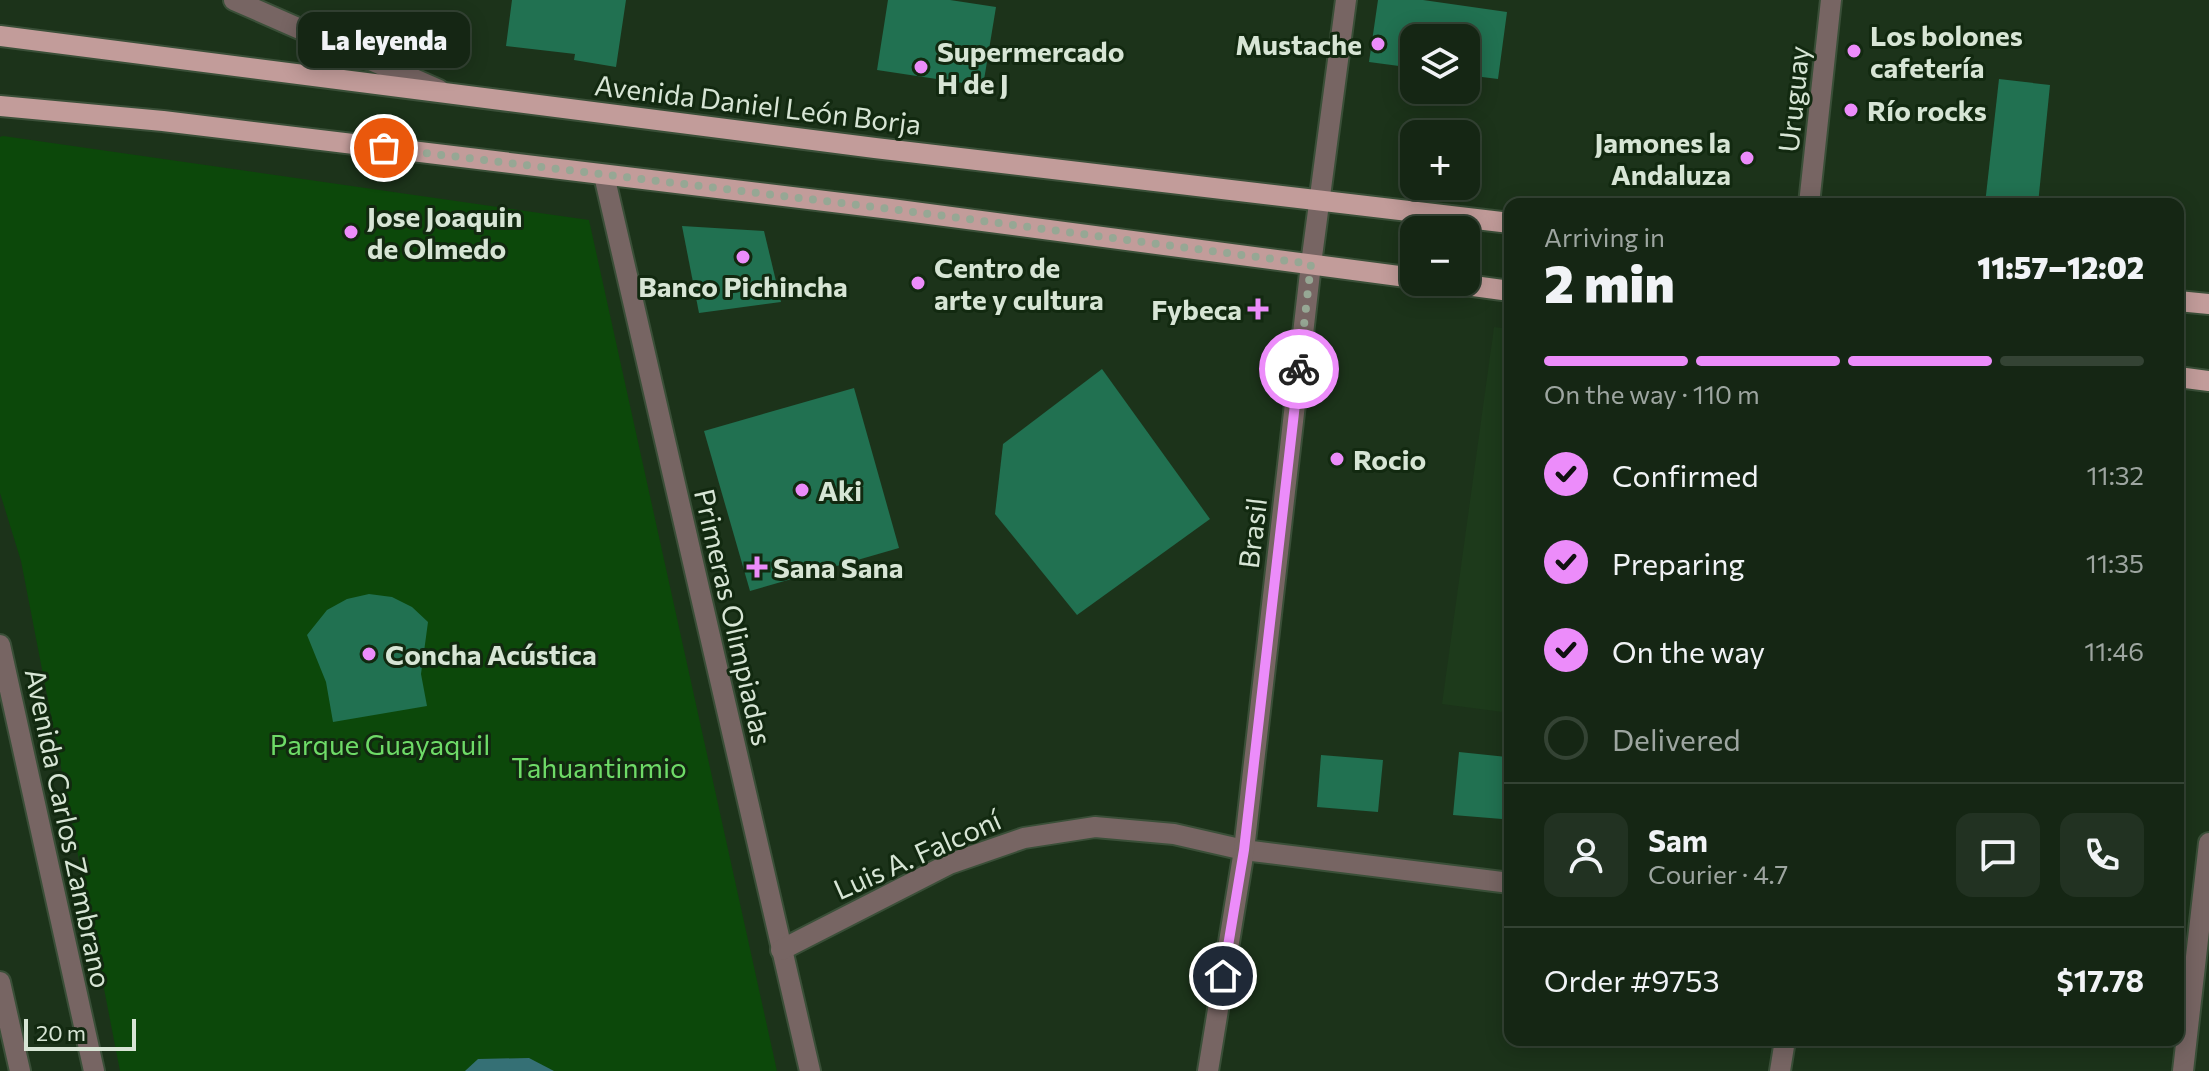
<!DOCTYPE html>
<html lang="en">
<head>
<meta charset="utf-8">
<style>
	:root { --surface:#152614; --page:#223222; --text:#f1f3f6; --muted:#9da5a0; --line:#344334; --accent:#ec8cfa }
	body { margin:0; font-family:Commissioner,sans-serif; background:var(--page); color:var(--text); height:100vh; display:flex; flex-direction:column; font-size:30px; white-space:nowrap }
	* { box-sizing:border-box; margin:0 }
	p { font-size:26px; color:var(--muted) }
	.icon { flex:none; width:44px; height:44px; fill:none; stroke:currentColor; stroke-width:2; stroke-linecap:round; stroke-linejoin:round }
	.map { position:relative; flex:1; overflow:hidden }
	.panel { position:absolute; left:1504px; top:198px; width:680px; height:848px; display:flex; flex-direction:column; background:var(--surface); border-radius:16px; box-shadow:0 4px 20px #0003,0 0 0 2px var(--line) }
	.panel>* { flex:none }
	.buttons { position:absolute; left:1400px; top:24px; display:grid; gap:16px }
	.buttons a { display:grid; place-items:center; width:80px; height:80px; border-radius:16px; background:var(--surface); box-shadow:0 4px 20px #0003,0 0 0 2px var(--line); font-size:40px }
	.scale { position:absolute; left:24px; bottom:20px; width:112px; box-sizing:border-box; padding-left:8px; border:4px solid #d7e5d5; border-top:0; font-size:22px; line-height:28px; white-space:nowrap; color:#d7e5d5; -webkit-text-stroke:6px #122910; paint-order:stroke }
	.pin { position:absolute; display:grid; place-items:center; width:68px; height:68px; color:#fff; margin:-34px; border:4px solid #fff; border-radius:50%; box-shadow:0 2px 8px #0007 }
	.courier { position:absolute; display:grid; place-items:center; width:80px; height:80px; margin:-40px; border:6px solid #ec8cfa; border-radius:50%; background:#fff; color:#222; box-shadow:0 2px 10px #0007 }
	.bubble { position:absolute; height:56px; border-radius:16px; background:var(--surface); box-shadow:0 4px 20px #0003,0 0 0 2px var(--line); font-size:26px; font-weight:800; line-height:56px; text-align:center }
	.head em { font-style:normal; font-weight:800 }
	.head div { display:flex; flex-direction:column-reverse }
	.head { display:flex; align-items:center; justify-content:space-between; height:136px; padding:0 40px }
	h1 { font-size:52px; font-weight:800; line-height:60px }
	.bar { display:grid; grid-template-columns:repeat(4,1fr); gap:12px 8px; align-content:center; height:96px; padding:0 40px }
	.bar i { height:10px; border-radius:6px; background:var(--line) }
	.bar .active { background:var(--accent) }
	.bar p { grid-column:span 4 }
	.line { display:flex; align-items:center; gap:20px; padding:0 40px; border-top:2px solid var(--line) }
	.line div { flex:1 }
	.round { display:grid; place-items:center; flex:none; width:84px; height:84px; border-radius:16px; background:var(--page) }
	ol { padding:0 40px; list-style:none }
	li { display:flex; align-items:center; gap:24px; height:88px }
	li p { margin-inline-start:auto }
	li .icon { padding:8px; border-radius:50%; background:var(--accent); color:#111; stroke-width:4 }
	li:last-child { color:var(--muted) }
	li i { width:44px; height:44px; border:4px solid var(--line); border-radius:50% }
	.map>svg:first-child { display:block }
	.built { fill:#1d3a1b }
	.green { fill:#0c480a }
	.water { fill:#357075 }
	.building { fill:#217151 }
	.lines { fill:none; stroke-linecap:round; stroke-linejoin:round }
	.minor-casing { stroke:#3a4f38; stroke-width:24 }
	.major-casing { stroke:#3a4f38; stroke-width:24 }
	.minor { stroke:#776563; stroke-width:20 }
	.major { stroke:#c29c9a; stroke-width:20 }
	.done { stroke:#96a794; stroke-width:8; stroke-dasharray:0 14.4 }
	.route { stroke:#ec8cfa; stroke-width:10 }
	.poi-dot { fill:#ec8cfa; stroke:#122910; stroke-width:3 }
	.labels { text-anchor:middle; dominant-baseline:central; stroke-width:6; stroke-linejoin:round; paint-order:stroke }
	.poi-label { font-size:28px; font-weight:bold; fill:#d7e5d5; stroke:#122910; text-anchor:start }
	.street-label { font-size:28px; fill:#d7e5d5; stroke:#122910 }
	.park-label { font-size:28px; fill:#6edb67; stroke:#122910 }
</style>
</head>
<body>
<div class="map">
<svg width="2209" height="1071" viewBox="0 0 2209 1071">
	<rect width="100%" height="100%" fill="#1c331a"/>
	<!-- built -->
	<polygon class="built" points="1494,327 1510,329 1510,713 1442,704"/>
	<!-- green -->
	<polygon class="green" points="3,136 589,220 777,1071 120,1071 21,561 0,493 0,137"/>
	<!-- water -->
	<polygon class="water" points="529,1058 554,1071 465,1071 478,1059"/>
	<!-- building -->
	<g class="building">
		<polygon points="512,0 626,0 616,67 574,60 575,54 506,46"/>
		<polygon points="888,0 950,0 996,7 983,86 877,70"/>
		<polygon points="1378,0 1423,0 1507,12 1498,79 1466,75 1466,38 1414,38 1414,68 1369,62"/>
		<polygon points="1999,79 2050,85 2038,204 1985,204"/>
		<polygon points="682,226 764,231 781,302 699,313"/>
		<polygon points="1102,369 1210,519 1077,615 995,514 1003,444"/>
		<polygon points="854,388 899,548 750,591 704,431"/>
		<polygon points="369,594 392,597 412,607 428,622 421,674 427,706 333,722 326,682 307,635 327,610 347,599"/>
		<polygon points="1459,752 1507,757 1502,819 1453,815"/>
		<polygon points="1321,755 1383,760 1378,812 1317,807"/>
	</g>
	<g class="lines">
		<defs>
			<g id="minor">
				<polyline points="234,0 439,90"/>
				<polyline points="604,175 810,1071"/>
				<polyline points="1809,204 1831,0"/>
				<polyline points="0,645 94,1071"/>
				<polyline points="781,950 949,864 1024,838 1095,827 1174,834 1244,850 1510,883"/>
				<polyline points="0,982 20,1071"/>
				<polyline points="1208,1071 1244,850 1311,264 1346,0"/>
				<polyline points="1780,1071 1785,1040"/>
				<polyline points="2183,1071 2209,843"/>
			</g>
			<g id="major">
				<polyline points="0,36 875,148 1510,223"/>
				<polyline points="0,106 163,121 891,209 1414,278"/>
				<polyline points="1444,282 1510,291"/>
				<polyline points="2178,301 2209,304"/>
				<polyline points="2178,377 2209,381"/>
			</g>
		</defs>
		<!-- minor casing -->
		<use href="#minor" class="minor-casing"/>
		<!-- major casing -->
		<use href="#major" class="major-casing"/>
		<!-- minor -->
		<use href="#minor" class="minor"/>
		<!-- major -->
		<use href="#major" class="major"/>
	</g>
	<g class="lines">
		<!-- done -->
		<polyline class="done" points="384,148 891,209 1311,264 1299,369"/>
		<!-- route -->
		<polyline class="route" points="1223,976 1244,850 1299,369"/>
	</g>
	<!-- markers -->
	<g class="poi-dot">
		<circle cx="1378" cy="44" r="8"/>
		<circle cx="1854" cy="51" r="8"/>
		<circle cx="921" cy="67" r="8"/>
		<circle cx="1851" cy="110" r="8"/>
		<circle cx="1747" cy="158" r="8"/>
		<circle cx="351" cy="232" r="8"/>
		<circle cx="743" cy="257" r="8"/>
		<circle cx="918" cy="283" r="8"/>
		<path d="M1254 297h8v8h8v8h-8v8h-8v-8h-8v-8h8z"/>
		<circle cx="1337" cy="459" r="8"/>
		<circle cx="802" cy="490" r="8"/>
		<path d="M753 555h8v8h8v8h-8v8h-8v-8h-8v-8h8z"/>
		<circle cx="369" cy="654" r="8"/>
	</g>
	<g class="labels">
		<!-- poi labels -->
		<g class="poi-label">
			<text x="1870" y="35">Los bolones<tspan x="1870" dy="32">cafetería</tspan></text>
			<text x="1362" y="44" text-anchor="end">Mustache</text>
			<text x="937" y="51">Supermercado<tspan x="937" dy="32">H de J</tspan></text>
			<text x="1867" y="110">Río rocks</text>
			<text x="1731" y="142" text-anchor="end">Jamones la<tspan x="1731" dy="32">Andaluza</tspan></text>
			<text x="367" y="216">Jose Joaquin<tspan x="367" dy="32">de Olmedo</tspan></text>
			<text x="934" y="267">Centro de<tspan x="934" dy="32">arte y cultura</tspan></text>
			<text x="743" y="286" text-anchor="middle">Banco Pichincha</text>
			<text x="1242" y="309" text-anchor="end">Fybeca</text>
			<text x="1353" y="459">Rocio</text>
			<text x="818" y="490">Aki</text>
			<text x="773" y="567">Sana Sana</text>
			<text x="385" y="654">Concha Acústica</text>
		</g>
		<!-- street labels -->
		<g class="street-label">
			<text transform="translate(1793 99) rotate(-84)">Uruguay</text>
			<text transform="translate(758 104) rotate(7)">Avenida Daniel León Borja</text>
			<text transform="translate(1252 533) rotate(-83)">Brasil</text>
			<text transform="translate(734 617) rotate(77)">Primeras Olimpiadas</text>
			<text transform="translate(69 828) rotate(78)">Avenida Carlos Zambrano</text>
			<text transform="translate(917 854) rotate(-24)">Luis A. Falconí</text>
		</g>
		<!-- park labels -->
		<g class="park-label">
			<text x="380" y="744">Parque Guayaquil</text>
			<text x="599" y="767">Tahuantinmio</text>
		</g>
	</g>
</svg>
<div class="buttons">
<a><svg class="icon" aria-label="layers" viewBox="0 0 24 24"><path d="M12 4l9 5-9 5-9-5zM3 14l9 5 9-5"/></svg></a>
<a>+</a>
<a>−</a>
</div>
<div class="scale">20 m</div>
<div class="pin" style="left:384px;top:148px;background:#ea580c"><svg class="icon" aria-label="bag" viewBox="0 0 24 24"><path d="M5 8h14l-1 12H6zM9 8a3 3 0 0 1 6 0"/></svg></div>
<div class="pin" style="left:1223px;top:976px;background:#1f2937"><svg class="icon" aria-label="home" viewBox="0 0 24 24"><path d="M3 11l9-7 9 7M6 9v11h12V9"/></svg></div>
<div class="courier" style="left:1299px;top:369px"><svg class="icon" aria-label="bike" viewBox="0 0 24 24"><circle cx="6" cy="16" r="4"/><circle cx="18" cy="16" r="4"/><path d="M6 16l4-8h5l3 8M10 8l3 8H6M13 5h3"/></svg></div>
<div class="bubble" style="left:298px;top:12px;width:172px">La leyenda</div>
<section class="panel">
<div class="head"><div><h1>2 min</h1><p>Arriving in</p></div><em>11:57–12:02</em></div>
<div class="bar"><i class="active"></i><i class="active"></i><i class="active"></i><i></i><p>On the way · 110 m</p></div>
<ol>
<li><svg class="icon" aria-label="check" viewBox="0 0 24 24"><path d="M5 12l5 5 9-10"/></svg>Confirmed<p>11:32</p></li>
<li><svg class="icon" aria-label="check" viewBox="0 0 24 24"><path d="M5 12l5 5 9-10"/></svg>Preparing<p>11:35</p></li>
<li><svg class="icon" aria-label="check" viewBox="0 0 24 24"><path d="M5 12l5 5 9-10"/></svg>On the way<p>11:46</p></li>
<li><i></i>Delivered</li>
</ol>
<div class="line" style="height:144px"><a class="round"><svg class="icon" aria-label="person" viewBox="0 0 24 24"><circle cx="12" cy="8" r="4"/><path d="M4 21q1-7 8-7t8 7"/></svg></a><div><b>Sam</b><p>Courier · 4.7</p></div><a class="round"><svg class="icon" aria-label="chat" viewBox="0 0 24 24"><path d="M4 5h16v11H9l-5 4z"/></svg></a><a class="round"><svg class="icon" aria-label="phone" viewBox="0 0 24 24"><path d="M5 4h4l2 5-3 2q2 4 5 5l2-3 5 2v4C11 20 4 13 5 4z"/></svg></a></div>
<div class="line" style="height:104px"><div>Order #9753</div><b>$17.78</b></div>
</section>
</div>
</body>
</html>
